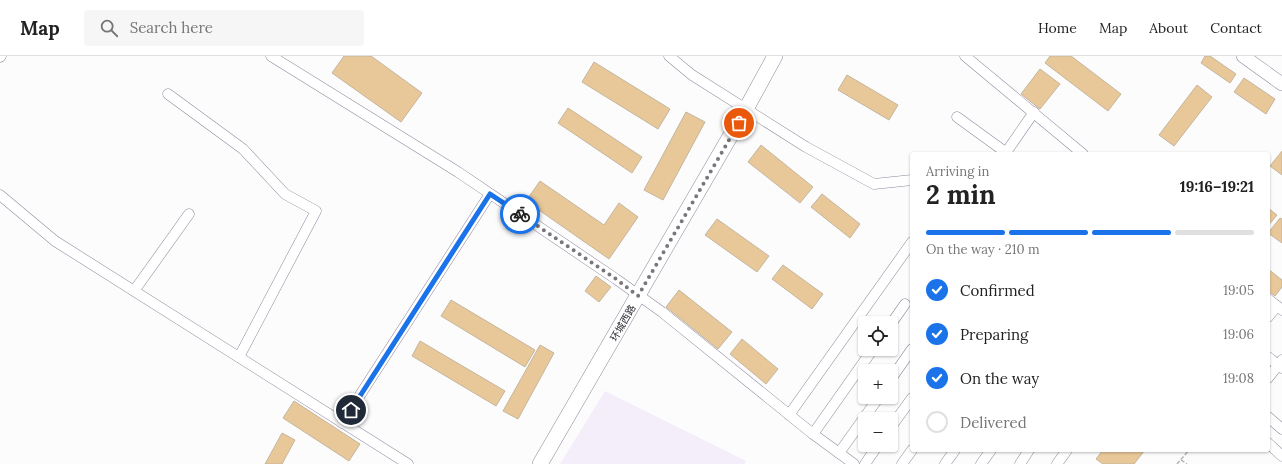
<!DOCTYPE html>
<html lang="en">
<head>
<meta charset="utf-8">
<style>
	:root { --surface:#fff; --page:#f6f6f6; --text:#222; --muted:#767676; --line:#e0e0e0; --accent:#1a73e8 }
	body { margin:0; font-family:Lora,"Noto Sans SC",serif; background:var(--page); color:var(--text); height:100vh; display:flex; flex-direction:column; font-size:15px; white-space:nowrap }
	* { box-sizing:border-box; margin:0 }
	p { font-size:13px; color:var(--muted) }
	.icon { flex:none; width:22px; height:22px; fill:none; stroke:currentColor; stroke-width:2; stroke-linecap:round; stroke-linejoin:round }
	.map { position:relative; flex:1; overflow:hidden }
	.sheet { position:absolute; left:910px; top:96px; width:360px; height:300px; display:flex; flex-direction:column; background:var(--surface); border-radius:4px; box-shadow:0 1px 3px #0004 }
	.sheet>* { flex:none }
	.buttons { position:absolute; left:858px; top:260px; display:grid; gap:8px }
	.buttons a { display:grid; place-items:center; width:40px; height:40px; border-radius:4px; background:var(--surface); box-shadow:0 1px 3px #0004; font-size:20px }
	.pin { position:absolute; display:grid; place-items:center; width:34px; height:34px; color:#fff; margin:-17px; border:2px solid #fff; border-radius:50%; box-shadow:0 1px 4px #0007 }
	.courier { position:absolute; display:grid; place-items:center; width:40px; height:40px; margin:-20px; border:3px solid #1a73e8; border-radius:50%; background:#fff; color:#222; box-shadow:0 1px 5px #0007 }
	.summary em { font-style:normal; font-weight:700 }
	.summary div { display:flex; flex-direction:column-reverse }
	.summary { display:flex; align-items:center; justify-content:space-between; height:68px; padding:0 16px }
	h1 { font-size:26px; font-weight:700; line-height:30px }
	.bar { display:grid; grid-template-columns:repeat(4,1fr); gap:6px 4px; align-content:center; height:48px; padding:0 16px }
	.bar i { height:5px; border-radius:3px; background:var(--line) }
	.bar .selected { background:var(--accent) }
	.bar p { grid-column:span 4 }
	ol { padding:0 16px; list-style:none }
	li { display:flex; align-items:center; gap:12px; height:44px }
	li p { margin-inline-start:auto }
	li .icon { padding:4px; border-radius:50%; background:var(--accent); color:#fff; stroke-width:4 }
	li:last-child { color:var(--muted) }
	li i { width:22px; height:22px; border:2px solid var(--line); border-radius:50% }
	header { display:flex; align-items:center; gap:24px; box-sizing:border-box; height:56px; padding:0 20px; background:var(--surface); border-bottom:1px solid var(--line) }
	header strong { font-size:19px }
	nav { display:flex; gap:22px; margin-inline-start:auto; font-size:14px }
	.search { width:280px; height:36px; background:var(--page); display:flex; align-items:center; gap:10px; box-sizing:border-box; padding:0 14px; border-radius:4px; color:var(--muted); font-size:15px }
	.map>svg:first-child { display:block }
	.built { fill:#f4eefb }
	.building { fill:#e8c899; stroke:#c4b59e }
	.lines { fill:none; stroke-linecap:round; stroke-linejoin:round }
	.minor-casing { stroke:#91879e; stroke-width:11 }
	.major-casing { stroke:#91879e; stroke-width:14 }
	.highway-casing { stroke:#91879e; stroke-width:16 }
	.path { stroke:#b4b3b6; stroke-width:1.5; stroke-dasharray:4 2; stroke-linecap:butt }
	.minor { stroke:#fff; stroke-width:10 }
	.major { stroke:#fff; stroke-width:13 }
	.highway { stroke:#fff; stroke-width:15 }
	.done { stroke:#79777d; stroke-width:4; stroke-dasharray:0 7.2 }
	.route { stroke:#1a73e8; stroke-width:5 }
	.labels { text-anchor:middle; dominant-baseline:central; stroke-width:3.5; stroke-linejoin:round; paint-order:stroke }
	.street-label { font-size:10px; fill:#332f38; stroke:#fff }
</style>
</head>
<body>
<header>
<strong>Map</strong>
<div class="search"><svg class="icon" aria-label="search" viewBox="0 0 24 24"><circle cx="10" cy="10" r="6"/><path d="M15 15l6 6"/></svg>Search here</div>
<nav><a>Home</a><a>Map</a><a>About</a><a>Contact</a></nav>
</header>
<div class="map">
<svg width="1282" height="408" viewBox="0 0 1282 408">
	<rect width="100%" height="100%" fill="#fcfcfc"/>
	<!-- built -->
	<polygon class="built" points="605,335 746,405 744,408 560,408"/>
	<!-- building -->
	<g class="building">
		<polygon points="344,0 371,0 422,37 401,66 332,17"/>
		<polygon points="1050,0 1071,0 1121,38 1108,55 1045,7"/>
		<polygon points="1205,0 1210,0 1236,18 1230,27 1201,7"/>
		<polygon points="594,6 670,53 658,73 582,26"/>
		<polygon points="1040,13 1060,28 1040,53 1021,38"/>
		<polygon points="847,19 898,49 889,64 838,34"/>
		<polygon points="1244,22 1275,43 1266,58 1234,36"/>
		<polygon points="1197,29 1212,41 1174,90 1159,79"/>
		<polygon points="568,52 642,101 632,117 558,67"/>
		<polygon points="686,56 705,66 663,144 644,134"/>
		<polygon points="761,89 813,131 800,147 748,106"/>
		<polygon points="1282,95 1282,119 1270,110"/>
		<polygon points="540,125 604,169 619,147 638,161 609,203 526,145"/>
		<polygon points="822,138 860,168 850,182 811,151"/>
		<polygon points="1268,152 1277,159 1268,170"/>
		<polygon points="1280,162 1282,163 1282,187 1268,177"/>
		<polygon points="717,163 769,200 757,216 705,179"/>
		<polygon points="783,209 823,238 812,253 772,223"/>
		<polygon points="1268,213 1282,224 1282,231 1275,240 1268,235"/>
		<polygon points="596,220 611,231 599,246 585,235"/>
		<polygon points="679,234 732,276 718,293 666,251"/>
		<polygon points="451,244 535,294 525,311 441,260"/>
		<polygon points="742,283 778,313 766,328 730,298"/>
		<polygon points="420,285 505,335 496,350 412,300"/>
		<polygon points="540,289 554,297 518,363 503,355"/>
		<polygon points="294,345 360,388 349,405 283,362"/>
		<polygon points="282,377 295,384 282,408 265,408"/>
		<polygon points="1103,394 1145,394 1134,408 1103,408 1096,403"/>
	</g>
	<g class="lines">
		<defs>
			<g id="minor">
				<polyline points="271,0 458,116 616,223 662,256 813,378 854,408"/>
				<polyline points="669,0 692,19 806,91 874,128 912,124"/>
				<polyline points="965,0 1083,98"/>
				<polyline points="0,1 1,0"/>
				<polyline points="168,38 243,93 285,138 316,155 239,301"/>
				<polyline points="957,61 1008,98"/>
				<polyline points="1005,98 1034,56"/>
				<polyline points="0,139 55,185 408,408"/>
				<polyline points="134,235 189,158"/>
				<polyline points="1268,243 1282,254"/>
				<polyline points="1268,261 1277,250"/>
				<polyline points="891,268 905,248"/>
				<polyline points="1268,301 1282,312"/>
				<polyline points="1268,322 1282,304"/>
				<polyline points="891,323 912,293"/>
				<polyline points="789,359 912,186"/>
				<polyline points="1268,361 1282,373"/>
				<polyline points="342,367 490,138"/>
				<polyline points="891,371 912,342"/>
				<polyline points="813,378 873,293"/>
				<polyline points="1268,387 1282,400"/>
				<polyline points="839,397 879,341"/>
				<polyline points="865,408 878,389"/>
				<polyline points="902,408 912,394"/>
				<polyline points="945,408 955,394"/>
				<polyline points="981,408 991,394"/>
				<polyline points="1020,408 1029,394"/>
				<polyline points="1057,408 1067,394"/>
			</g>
			<polyline id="major" points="1243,0 1282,28"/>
			<polyline id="highway" points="540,408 746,53 775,0"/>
		</defs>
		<!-- minor casing -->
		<use href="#minor" class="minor-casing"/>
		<!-- major casing -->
		<use href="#major" class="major-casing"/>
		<!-- highway casing -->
		<use href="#highway" class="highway-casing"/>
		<!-- path -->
		<g class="path">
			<polyline points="1181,404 1187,408"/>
			<polyline points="1177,408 1189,394"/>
		</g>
		<!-- minor -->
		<use href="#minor" class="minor"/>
		<!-- major -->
		<use href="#major" class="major"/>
		<!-- highway -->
		<use href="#highway" class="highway"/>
	</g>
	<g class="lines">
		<!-- done -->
		<polyline class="done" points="520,158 616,223 638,240 739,67"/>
		<!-- route -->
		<polyline class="route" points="351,354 490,138 520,158"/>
	</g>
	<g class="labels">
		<!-- street labels -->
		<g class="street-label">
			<text transform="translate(623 267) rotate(-60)">环城西路</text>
		</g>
	</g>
</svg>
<div class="buttons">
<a><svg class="icon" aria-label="locate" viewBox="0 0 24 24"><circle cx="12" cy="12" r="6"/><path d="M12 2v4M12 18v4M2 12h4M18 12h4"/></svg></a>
<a>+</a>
<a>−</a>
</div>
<div class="pin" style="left:739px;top:67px;background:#ea580c"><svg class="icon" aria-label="bag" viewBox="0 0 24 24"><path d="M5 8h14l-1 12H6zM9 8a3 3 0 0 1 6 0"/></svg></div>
<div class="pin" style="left:351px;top:354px;background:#1f2937"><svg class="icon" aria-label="home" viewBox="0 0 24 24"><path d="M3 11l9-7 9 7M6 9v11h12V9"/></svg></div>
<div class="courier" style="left:520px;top:158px"><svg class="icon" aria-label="bike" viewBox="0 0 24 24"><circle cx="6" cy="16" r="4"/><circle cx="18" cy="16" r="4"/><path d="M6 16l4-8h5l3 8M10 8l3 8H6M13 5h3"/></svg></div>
<section class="sheet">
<div class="summary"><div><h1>2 min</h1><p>Arriving in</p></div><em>19:16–19:21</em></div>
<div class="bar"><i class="selected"></i><i class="selected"></i><i class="selected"></i><i></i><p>On the way · 210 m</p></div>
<ol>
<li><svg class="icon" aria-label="check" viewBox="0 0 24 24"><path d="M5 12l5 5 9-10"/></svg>Confirmed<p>19:05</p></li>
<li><svg class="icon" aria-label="check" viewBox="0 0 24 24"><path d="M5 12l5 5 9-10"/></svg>Preparing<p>19:06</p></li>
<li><svg class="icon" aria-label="check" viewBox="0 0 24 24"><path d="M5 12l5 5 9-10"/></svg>On the way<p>19:08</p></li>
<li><i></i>Delivered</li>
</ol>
</section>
</div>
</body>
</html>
